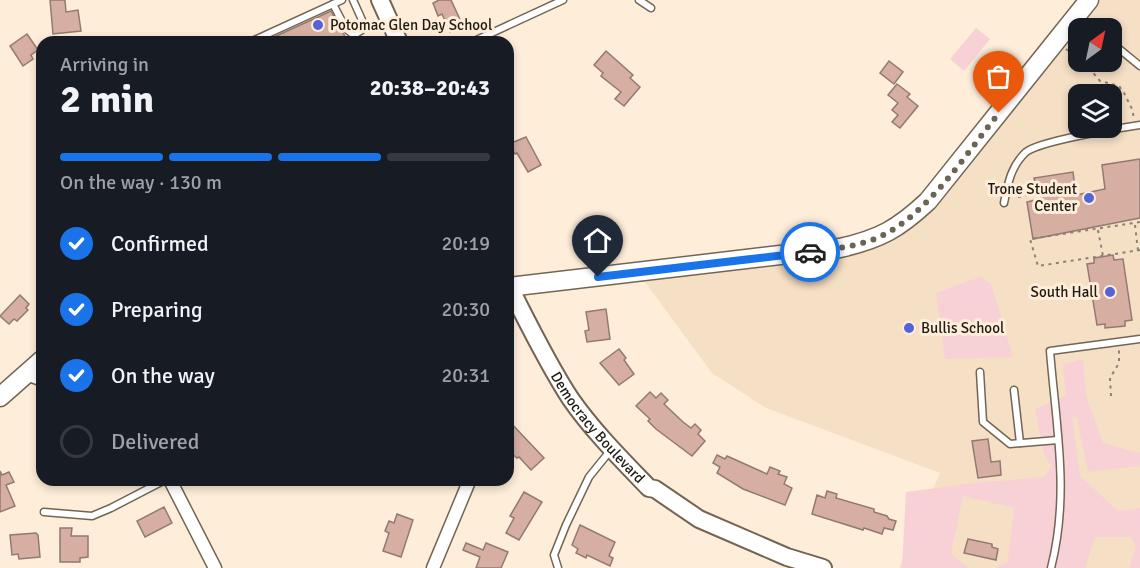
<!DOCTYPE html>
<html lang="en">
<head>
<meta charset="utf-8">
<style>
	:root { --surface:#171b24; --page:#20242c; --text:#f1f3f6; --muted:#9ea1a6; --line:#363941; --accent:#1a73e8 }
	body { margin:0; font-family:Signika,sans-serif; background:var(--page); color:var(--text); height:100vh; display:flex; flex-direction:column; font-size:22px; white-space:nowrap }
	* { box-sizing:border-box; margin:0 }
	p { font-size:20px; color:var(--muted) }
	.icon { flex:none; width:33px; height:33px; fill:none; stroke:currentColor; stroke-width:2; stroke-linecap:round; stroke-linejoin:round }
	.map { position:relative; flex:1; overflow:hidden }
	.drawer { position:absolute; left:36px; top:36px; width:478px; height:450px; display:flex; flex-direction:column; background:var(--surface); border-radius:18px; box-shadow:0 3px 9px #0003 }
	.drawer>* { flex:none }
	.needle { width:39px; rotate:33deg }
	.buttons { position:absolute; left:1068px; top:18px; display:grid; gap:12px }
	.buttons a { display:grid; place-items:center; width:54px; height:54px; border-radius:12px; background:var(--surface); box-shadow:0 3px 9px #0003; font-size:30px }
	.pin { position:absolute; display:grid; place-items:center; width:51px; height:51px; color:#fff; margin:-62px -26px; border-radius:50% 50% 50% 0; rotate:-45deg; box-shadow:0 0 6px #0007 }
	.pin .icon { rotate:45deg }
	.courier { position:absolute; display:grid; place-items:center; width:60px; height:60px; margin:-30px; border:4px solid #1a73e8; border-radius:50%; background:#fff; color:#222; box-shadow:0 2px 8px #0007 }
	.summary em { font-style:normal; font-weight:800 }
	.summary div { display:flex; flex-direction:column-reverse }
	.summary { display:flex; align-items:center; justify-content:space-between; height:102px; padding:0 24px }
	h1 { font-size:39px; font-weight:800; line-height:45px }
	.bar { display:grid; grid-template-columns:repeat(4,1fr); gap:9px 6px; align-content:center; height:72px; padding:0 24px }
	.bar i { height:8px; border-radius:4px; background:var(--line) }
	.bar .selected { background:var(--accent) }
	.bar p { grid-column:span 4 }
	ol { padding:0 24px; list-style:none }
	li { display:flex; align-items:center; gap:18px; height:66px }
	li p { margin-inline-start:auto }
	li .icon { padding:6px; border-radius:50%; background:var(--accent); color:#fff; stroke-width:4 }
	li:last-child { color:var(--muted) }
	li i { width:33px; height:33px; border:3px solid var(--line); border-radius:50% }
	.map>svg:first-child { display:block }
	.built { fill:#f5dfc5; fill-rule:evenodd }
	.green { fill:#f8d1d6 }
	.building { fill:#d6afa2; stroke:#917a72; stroke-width:1.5 }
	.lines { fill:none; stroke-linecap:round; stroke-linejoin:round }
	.service-casing { stroke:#736553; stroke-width:9 }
	.minor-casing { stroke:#736553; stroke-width:15 }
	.secondary-casing { stroke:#736553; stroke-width:20 }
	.primary-casing { stroke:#736553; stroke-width:21 }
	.path { stroke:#8b8173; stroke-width:2; stroke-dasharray:3 4.5; stroke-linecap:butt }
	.service { stroke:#fff; stroke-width:6 }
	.minor { stroke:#fff; stroke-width:12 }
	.secondary { stroke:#fff; stroke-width:16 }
	.primary { stroke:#fff; stroke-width:18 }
	.done { stroke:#6d6458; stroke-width:6; stroke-dasharray:0 10.8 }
	.route { stroke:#1a73e8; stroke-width:8 }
	.poi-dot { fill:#5363d9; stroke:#feedd9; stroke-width:2 }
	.labels { text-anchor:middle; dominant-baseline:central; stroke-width:6; stroke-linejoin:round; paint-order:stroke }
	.poi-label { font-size:15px; fill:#1f1a13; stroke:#feedd9; text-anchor:start }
	.street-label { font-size:15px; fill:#1f1a13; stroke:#feedd9 }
</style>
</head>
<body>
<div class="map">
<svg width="1140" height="568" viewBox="0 0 1140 568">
	<rect width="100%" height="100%" fill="#feedd9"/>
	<!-- built -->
	<path class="built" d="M1089 0H1140V568H899L940 473 766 408 712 373 645 282 840 248 906 221ZM1078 28H1112V62H1078ZM1078 94H1112V128H1078Z"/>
	<!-- green -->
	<g class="green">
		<polygon points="976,28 990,39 964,71 950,59"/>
		<polygon points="980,277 991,284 1013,357 945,359 936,293"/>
		<polygon points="1083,359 1086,396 1103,443 1140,453 1140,466 1088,472 1077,419 1072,416 1080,476 1118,511 1140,508 1140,568 1129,568 1136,547 1131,537 1095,537 1085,568 996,568 1008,561 1014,508 963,496 951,554 969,568 902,568 906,492 975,483 1044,477 1052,466 1044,455 1035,409 1066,396 1063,364"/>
	</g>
	<!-- building -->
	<g class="building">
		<polygon points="50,0 65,0 66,12 78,10 81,31 53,34"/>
		<polygon points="439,0 451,0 463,26 450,32 442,14 438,16 433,3"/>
		<polygon points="331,11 348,42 263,42"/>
		<polygon points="27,34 38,50 31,55 33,59 23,66 10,46"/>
		<polygon points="606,51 633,75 630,78 640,87 624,106 615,99 621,92 601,76 603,73 594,65"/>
		<polygon points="889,61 903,72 894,84 880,73"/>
		<polygon points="897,84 910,94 907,97 918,106 900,128 892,122 898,115 892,110 898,103 888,95"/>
		<polygon points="526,137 541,165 528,172 517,153 515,154 509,144"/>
		<polygon points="1140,159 1140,218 1033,239 1027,202 1039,199 1034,178 1073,172 1076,195 1105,189 1102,165"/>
		<polygon points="1113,255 1114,260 1123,259 1132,320 1125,321 1125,326 1105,328 1105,324 1097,325 1087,264 1094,263 1094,258"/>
		<polygon points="20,295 29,304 26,308 28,310 17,321 14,319 9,324 0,316"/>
		<polygon points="606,309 610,339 587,342 585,331 589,330 586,312"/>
		<polygon points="619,349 626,358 624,360 634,374 619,385 600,363"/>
		<polygon points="650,392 656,398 661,393 668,400 664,404 683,422 691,428 695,424 701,430 698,434 705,441 692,456 656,429 648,421 650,419 636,406"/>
		<polygon points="508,420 544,458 531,470 519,457 517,458 512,454 508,457"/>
		<polygon points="988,439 991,462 1000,461 1001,475 978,478 972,441"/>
		<polygon points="717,455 725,459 727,456 767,474 770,467 780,471 778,474 787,477 784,484 792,488 785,505 743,489 717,473 720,467 713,463"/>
		<polygon points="0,471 2,475 9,472 14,482 6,485 15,506 0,512"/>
		<polygon points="827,491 837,494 836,498 874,509 874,512 887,516 889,519 896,521 893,530 884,528 882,534 864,528 863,530 812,514 817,495 825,498"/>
		<polygon points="524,492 542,502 519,540 506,533 514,518 510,516"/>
		<polygon points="164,507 172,523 145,537 137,521"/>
		<polygon points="397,514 413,520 401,557 383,551 389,533 385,531 389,521 394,523"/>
		<polygon points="580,525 615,542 609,556 613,558 610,566 587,555 586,558 576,553 578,549 572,545"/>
		<polygon points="60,528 72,528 71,536 88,536 88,557 80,558 80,562 60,562"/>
		<polygon points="36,533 38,535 40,557 19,559 18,554 12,555 10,535"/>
		<polygon points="968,539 992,544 992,547 998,549 996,560 964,553"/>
		<polygon points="466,543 483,550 486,543 508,552 501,568 476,568 480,557 463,550"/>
	</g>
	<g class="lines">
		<defs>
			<g id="service">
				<polyline points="639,0 651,8"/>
				<polyline points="333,4 346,29 354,35 362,30 362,20 353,0"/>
				<polyline points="1077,17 1092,28"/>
				<polyline points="250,42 342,0"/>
				<polyline points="472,42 563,0"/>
				<polyline points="1112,43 1140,66"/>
				<path d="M1004 203C1008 183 1011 166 1026 152 1040 141 1119 128 1140 125"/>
				<polyline points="980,372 983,422 1010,444 1058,440"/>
				<polyline points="26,377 42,383"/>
				<polyline points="1014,390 1020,443"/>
				<polyline points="44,512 92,516 111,508 165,480"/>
				<polyline points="558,568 554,555 566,525 589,477 610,451"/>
				<path d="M1051 568C1070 494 1056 426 1050 351L1140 339"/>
			</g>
			<g id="minor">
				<polyline points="170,480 215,568"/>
				<polyline points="433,568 468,484"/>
			</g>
			<g id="secondary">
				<polyline points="380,0 399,42"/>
				<path id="s1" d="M508 284C528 323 546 361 570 398 592 430 622 460 649 488L655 489 699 519 787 557 823 568"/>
			</g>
			<g id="primary">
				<path d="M508 287 840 248C880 239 898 229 928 201L1089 0"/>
				<polyline points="0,397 42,360"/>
			</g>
		</defs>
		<!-- service casing -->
		<use href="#service" class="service-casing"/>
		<!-- minor casing -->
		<use href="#minor" class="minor-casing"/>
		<!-- secondary casing -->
		<use href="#secondary" class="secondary-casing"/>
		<!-- primary casing -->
		<use href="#primary" class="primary-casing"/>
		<!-- path -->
		<g class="path">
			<polyline points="1066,49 1078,58"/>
			<polyline points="1084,62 1100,81 1119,86 1124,93 1132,109 1134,118"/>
			<polyline points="1018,197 1037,193"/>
			<polyline points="1140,222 1030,239 1038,266 1140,250"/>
			<polyline points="1135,225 1138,251"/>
			<polyline points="1098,230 1103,256"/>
			<polyline points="1111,396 1110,378 1119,363 1119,349"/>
		</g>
		<!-- service -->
		<use href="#service" class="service"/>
		<!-- minor -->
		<use href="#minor" class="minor"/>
		<!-- secondary -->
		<use href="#secondary" class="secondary"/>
		<!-- primary -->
		<use href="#primary" class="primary"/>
	</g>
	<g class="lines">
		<!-- done -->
		<path class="done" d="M810 252C830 250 850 247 869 241 922 224 965 155 999 113"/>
		<!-- route -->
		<polyline class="route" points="598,277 810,252"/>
	</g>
	<!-- markers -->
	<g class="poi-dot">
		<circle cx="318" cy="25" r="6"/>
		<circle cx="1089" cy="198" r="6"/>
		<circle cx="1110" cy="292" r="6"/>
		<circle cx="909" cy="328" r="6"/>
	</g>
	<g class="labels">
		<!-- poi labels -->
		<g class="poi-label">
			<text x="330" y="25">Potomac Glen Day School</text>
			<text x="1077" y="189" text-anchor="end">Trone Student<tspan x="1077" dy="17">Center</tspan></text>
			<text x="1098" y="292" text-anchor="end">South Hall</text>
			<text x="921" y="328">Bullis School</text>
		</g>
		<!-- street labels -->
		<g class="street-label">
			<text stroke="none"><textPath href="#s1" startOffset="170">Democracy Boulevard</textPath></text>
		</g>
	</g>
</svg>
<div class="buttons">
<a><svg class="needle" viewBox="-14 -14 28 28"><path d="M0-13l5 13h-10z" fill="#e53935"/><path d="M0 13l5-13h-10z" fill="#9ea1a6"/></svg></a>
<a><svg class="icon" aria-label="layers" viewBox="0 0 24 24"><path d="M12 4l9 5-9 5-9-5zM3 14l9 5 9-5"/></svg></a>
</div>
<div class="pin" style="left:999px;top:113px;background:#ea580c"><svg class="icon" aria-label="bag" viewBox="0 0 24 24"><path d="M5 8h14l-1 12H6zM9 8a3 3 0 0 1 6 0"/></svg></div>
<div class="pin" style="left:598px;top:277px;background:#1f2937"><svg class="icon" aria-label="home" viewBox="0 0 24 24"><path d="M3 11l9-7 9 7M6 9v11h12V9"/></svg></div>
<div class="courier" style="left:810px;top:252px"><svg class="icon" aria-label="car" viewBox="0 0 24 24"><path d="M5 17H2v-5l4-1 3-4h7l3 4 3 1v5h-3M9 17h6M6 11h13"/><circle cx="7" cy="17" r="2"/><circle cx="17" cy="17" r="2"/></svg></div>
<section class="drawer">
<div class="summary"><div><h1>2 min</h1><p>Arriving in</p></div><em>20:38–20:43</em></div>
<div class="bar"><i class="selected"></i><i class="selected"></i><i class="selected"></i><i></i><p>On the way · 130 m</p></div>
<ol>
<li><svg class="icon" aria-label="check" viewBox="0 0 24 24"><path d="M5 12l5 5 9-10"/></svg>Confirmed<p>20:19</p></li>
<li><svg class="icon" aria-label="check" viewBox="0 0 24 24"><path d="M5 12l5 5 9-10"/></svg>Preparing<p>20:30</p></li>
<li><svg class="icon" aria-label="check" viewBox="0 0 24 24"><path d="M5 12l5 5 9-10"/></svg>On the way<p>20:31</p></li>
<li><i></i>Delivered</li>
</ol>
</section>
</div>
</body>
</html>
